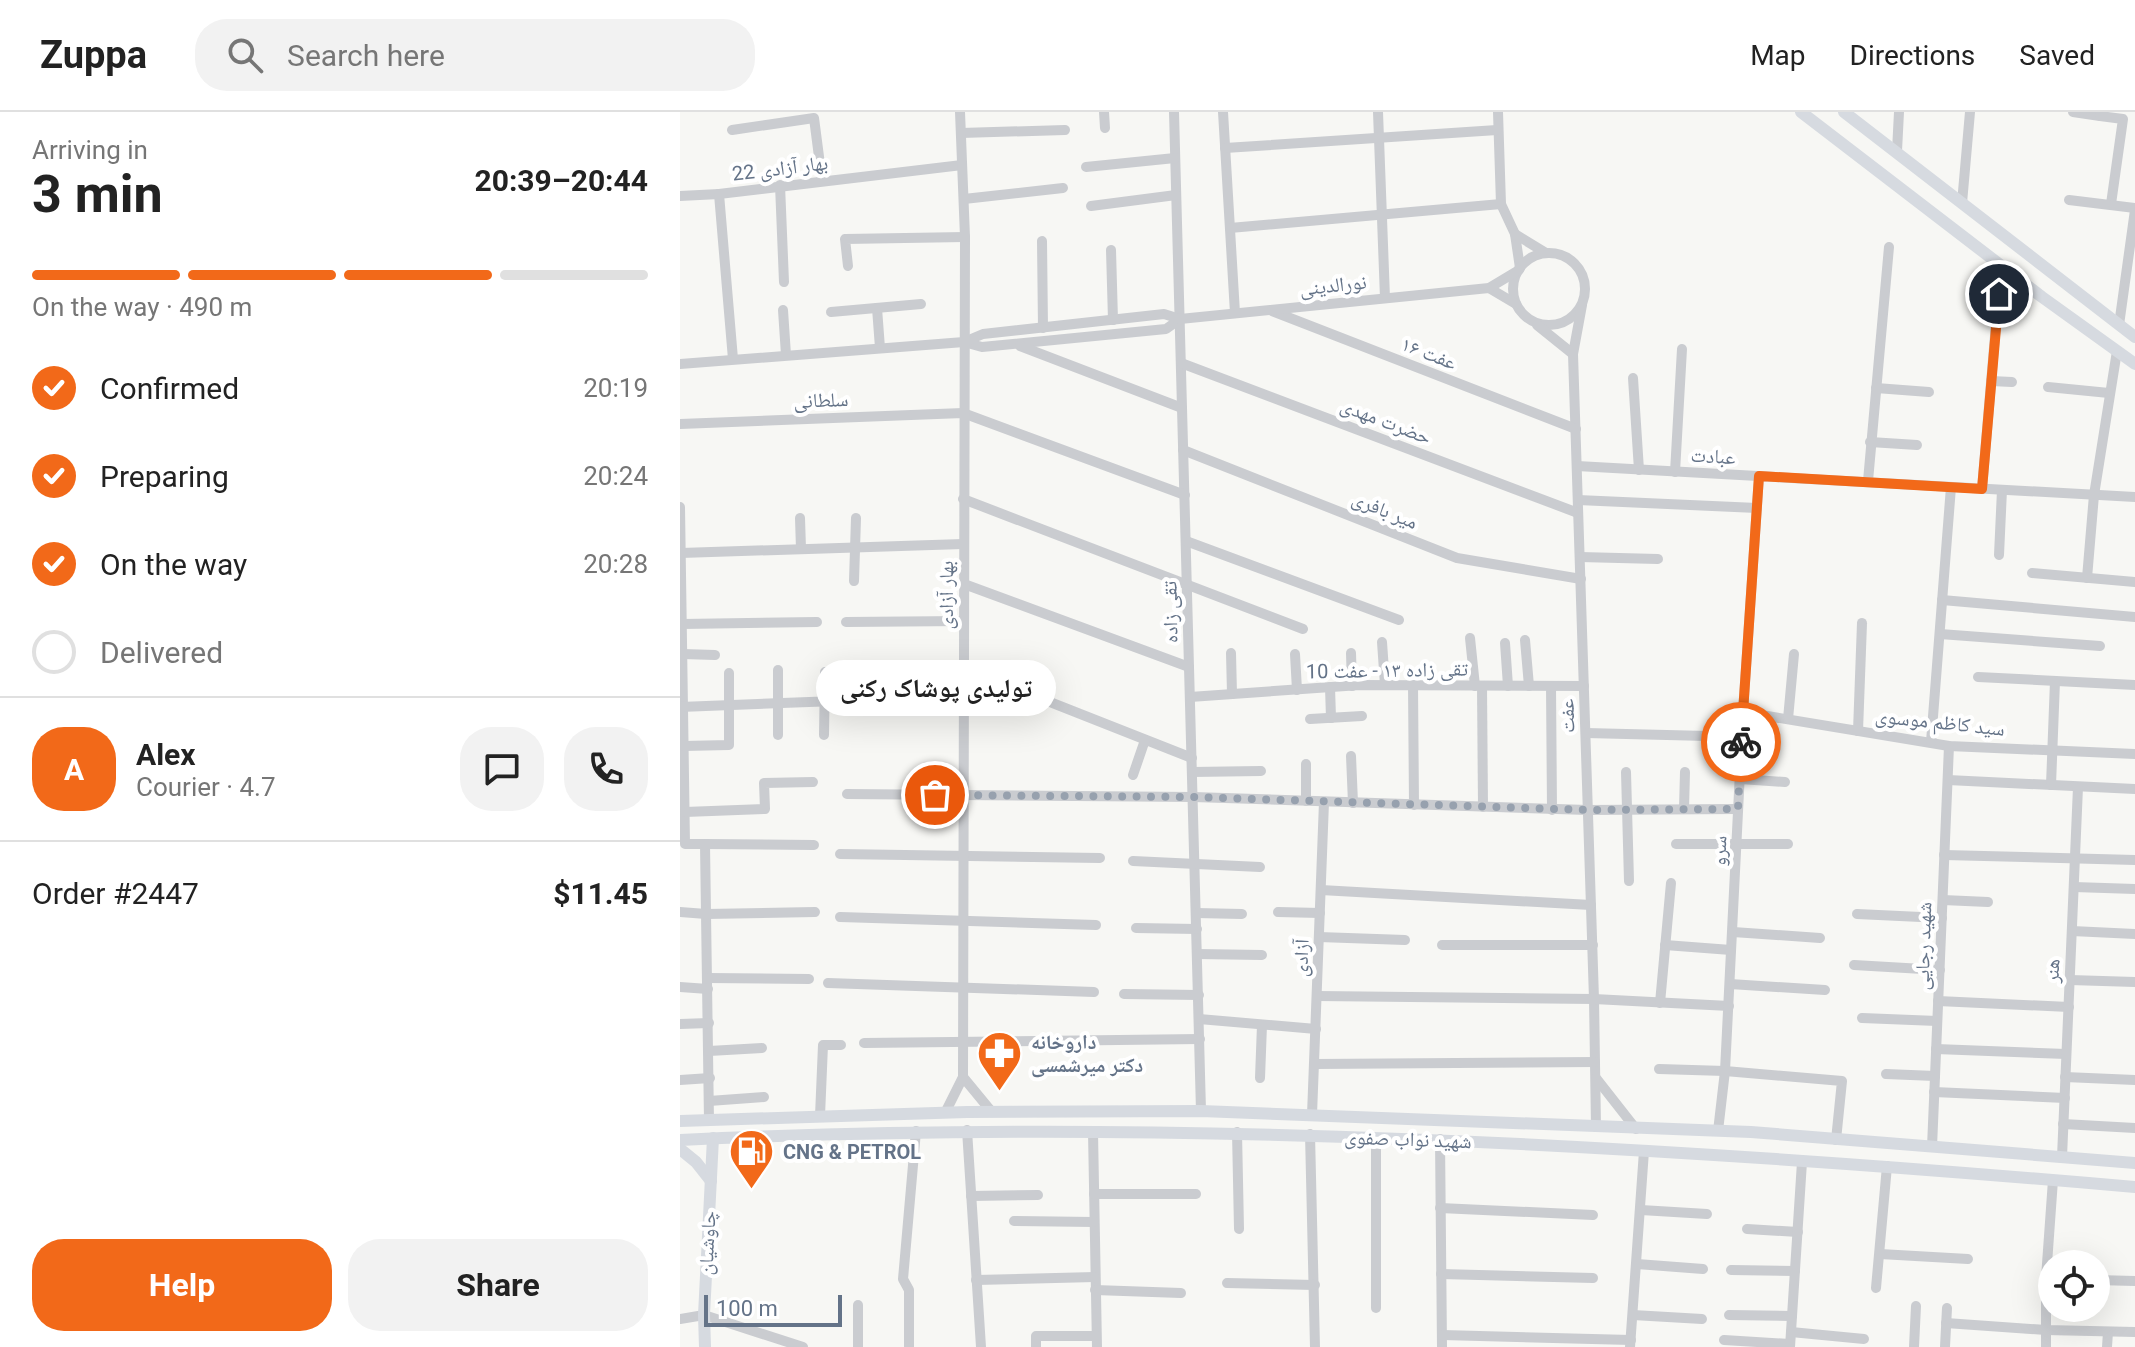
<!DOCTYPE html>
<html lang="en">
<head>
<meta charset="utf-8">
<style>
	:root { --surface:#fff; --page:#f2f2f2; --text:#222; --muted:#767676; --line:#e0e0e0; --accent:#f26919 }
	body { margin:0; font-family:Roboto,"Noto Naskh Arabic",sans-serif; background:var(--page); color:var(--text); height:100vh; display:flex; flex-direction:column; font-size:30px; white-space:nowrap }
	* { box-sizing:border-box; margin:0 }
	p { font-size:26px; color:var(--muted) }
	.icon { flex:none; width:44px; height:44px; fill:none; stroke:currentColor; stroke-width:2; stroke-linecap:round; stroke-linejoin:round }
	.map { position:relative; flex:1; overflow:hidden }
	.panel { display:flex; flex-direction:column; background:var(--surface); width:680px }
	.panel>* { flex:none }
	.buttons { position:absolute; left:1358px; top:1138px; display:grid; gap:16px }
	.buttons a { display:grid; place-items:center; width:72px; height:72px; border-radius:50%; background:var(--surface); box-shadow:0 8px 32px #0002; font-size:40px }
	.scale { position:absolute; left:24px; bottom:20px; width:138px; box-sizing:border-box; padding-left:8px; border:4px solid #647388; border-top:0; font-size:22px; line-height:28px; white-space:nowrap; color:#647388; -webkit-text-stroke:6px #fff; paint-order:stroke }
	.pin { position:absolute; display:grid; place-items:center; width:68px; height:68px; color:#fff; margin:-34px; border:4px solid #fff; border-radius:50%; box-shadow:0 2px 8px #0007 }
	.courier { position:absolute; display:grid; place-items:center; width:80px; height:80px; margin:-40px; border:6px solid #f26919; border-radius:50%; background:#fff; color:#222; box-shadow:0 2px 10px #0007 }
	.bubble { position:absolute; height:56px; border-radius:28px; background:var(--surface); box-shadow:0 8px 32px #0002; font-size:26px; font-weight:700; line-height:56px; text-align:center }
	.overview em { font-style:normal; font-weight:700 }
	.overview div { display:flex; flex-direction:column-reverse }
	.overview { display:flex; align-items:center; justify-content:space-between; height:136px; padding:0 32px }
	h1 { font-size:52px; font-weight:700; line-height:60px }
	.bar { display:grid; grid-template-columns:repeat(4,1fr); gap:12px 8px; align-content:center; height:96px; padding:0 32px }
	.bar i { height:10px; border-radius:6px; background:var(--line) }
	.bar .current { background:var(--accent) }
	.bar p { grid-column:span 4 }
	.line { display:flex; align-items:center; gap:20px; padding:0 32px; border-top:2px solid var(--line) }
	.line div { flex:1 }
	.round { display:grid; place-items:center; flex:none; width:84px; height:84px; border-radius:32px; background:var(--page) }
	ol { padding:0 32px; list-style:none }
	li { display:flex; align-items:center; gap:24px; height:88px }
	li p { margin-inline-start:auto }
	li .icon { padding:8px; border-radius:50%; background:var(--accent); color:#fff; stroke-width:4 }
	li:last-child { color:var(--muted) }
	li i { width:44px; height:44px; border:4px solid var(--line); border-radius:50% }
	.button { display:flex; gap:16px; margin-top:auto; padding:16px 32px }
	.button a { flex:1; height:92px; border-radius:32px; background:var(--accent); color:#fff; font-size:32px; font-weight:700; line-height:92px; text-align:center }
	.button a+a { background:var(--page); color:var(--text) }
	header { display:flex; align-items:center; gap:48px; box-sizing:border-box; height:112px; padding:0 40px; background:var(--surface); border-bottom:2px solid var(--line) }
	header strong { font-size:38px }
	nav { display:flex; gap:44px; margin-inline-start:auto; font-size:28px }
	.search { width:560px; height:72px; background:var(--page); display:flex; align-items:center; gap:20px; box-sizing:border-box; padding:0 28px; border-radius:32px; color:var(--muted); font-size:30px }
	main { display:flex; flex:1; min-height:0 }
	.map>svg:first-child { display:block }
	.lines { fill:none; stroke-linecap:round; stroke-linejoin:round }
	.minor { stroke:#caccd0; stroke-width:10 }
	.major { stroke:#d6dae0; stroke-width:12 }
	.done { stroke:#97a1ae; stroke-width:8; stroke-dasharray:0 14.4 }
	.route { stroke:#f26919; stroke-width:10 }
	.labels { text-anchor:middle; dominant-baseline:central; stroke-width:8; stroke-linejoin:round; paint-order:stroke }
	.street-label { font-size:20px; fill:#647388; stroke:#fff }
	.poi-label { font-size:20px; font-weight:bold; fill:#647388; stroke:#fff; text-anchor:start }
</style>
</head>
<body>
<header>
<strong>Zuppa</strong>
<div class="search"><svg class="icon" aria-label="search" viewBox="0 0 24 24"><circle cx="10" cy="10" r="6"/><path d="M15 15l6 6"/></svg>Search here</div>
<nav><a>Map</a><a>Directions</a><a>Saved</a></nav>
</header>
<main>
<section class="panel">
<div class="overview"><div><h1>3 min</h1><p>Arriving in</p></div><em>20:39–20:44</em></div>
<div class="bar"><i class="current"></i><i class="current"></i><i class="current"></i><i></i><p>On the way · 490 m</p></div>
<ol>
<li><svg class="icon" aria-label="check" viewBox="0 0 24 24"><path d="M5 12l5 5 9-10"/></svg>Confirmed<p>20:19</p></li>
<li><svg class="icon" aria-label="check" viewBox="0 0 24 24"><path d="M5 12l5 5 9-10"/></svg>Preparing<p>20:24</p></li>
<li><svg class="icon" aria-label="check" viewBox="0 0 24 24"><path d="M5 12l5 5 9-10"/></svg>On the way<p>20:28</p></li>
<li><i></i>Delivered</li>
</ol>
<div class="line" style="height:144px"><b class="round" style="background:var(--accent);color:#fff">A</b><div><b>Alex</b><p>Courier · 4.7</p></div><a class="round"><svg class="icon" aria-label="chat" viewBox="0 0 24 24"><path d="M4 5h16v11H9l-5 4z"/></svg></a><a class="round"><svg class="icon" aria-label="phone" viewBox="0 0 24 24"><path d="M5 4h4l2 5-3 2q2 4 5 5l2-3 5 2v4C11 20 4 13 5 4z"/></svg></a></div>
<div class="line" style="height:104px"><div>Order #2447</div><b>$11.45</b></div>
<div class="button"><a>Help</a><a>Share</a></div>
</section>
<div class="map">
<svg width="1455" height="1235" viewBox="0 0 1455 1235">
	<rect width="100%" height="100%" fill="#f7f7f4"/>
	<g class="lines">
		<!-- minor -->
		<g class="minor">
			<polyline points="424,0 425,16"/>
			<polyline points="494,0 521,999"/>
			<polyline points="543,0 555,201"/>
			<polyline points="698,0 705,186"/>
			<polyline points="818,0 821,92 835,122 840,156"/>
			<polyline points="1393,0 1420,4"/>
			<polyline points="1421,0 1420,4 1443,7 1431,92"/>
			<polyline points="52,18 134,6 142,68"/>
			<polyline points="281,21 385,18"/>
			<polyline points="545,36 817,18"/>
			<polyline points="1217,39 1219,0"/>
			<polyline points="406,55 495,46"/>
			<polyline points="100,73 104,170"/>
			<polyline points="0,84 39,82"/>
			<polyline points="284,87 383,76"/>
			<polyline points="1389,88 1455,96"/>
			<polyline points="1282,91 1290,0"/>
			<polyline points="411,94 496,83"/>
			<polyline points="550,116 821,92"/>
			<polyline points="835,122 866,141"/>
			<polyline points="362,129 363,216"/>
			<polyline points="431,138 433,208"/>
			<circle cx="869" cy="177" r="36"/>
			<polyline points="168,154 165,127 285,125"/>
			<polyline points="809,176 836,192"/>
			<polyline points="902,193 893,242 914,887 916,1015"/>
			<polyline points="197,196 200,236"/>
			<polyline points="103,198 106,243"/>
			<polyline points="592,199 896,317"/>
			<polyline points="151,200 241,192"/>
			<polyline points="857,213 893,242"/>
			<polyline points="1439,213 1455,98"/>
			<polyline points="284,230 302,235 486,217 500,207"/>
			<polyline points="340,234 502,296"/>
			<polyline points="53,247 39,82 282,53"/>
			<polyline points="501,251 898,401"/>
			<polyline points="0,252 284,230 303,222 484,202 500,207 809,176 839,158"/>
			<polyline points="953,266 959,358"/>
			<polyline points="1311,269 1332,270"/>
			<polyline points="1368,275 1429,281"/>
			<polyline points="1196,276 1249,280"/>
			<polyline points="0,312 283,301 505,383"/>
			<polyline points="1190,330 1237,333"/>
			<polyline points="503,338 777,446 901,467"/>
			<polyline points="897,354 1455,385"/>
			<polyline points="995,360 1002,237"/>
			<polyline points="1188,369 1209,135"/>
			<polyline points="1302,377 1321,153"/>
			<polyline points="283,387 623,517"/>
			<polyline points="898,388 1077,396"/>
			<polyline points="0,395 5,732 25,732 29,1009"/>
			<polyline points="120,406 121,437"/>
			<polyline points="506,429 719,508"/>
			<polyline points="1,441 283,432"/>
			<polyline points="1319,443 1322,378"/>
			<polyline points="900,445 978,447"/>
			<polyline points="1352,461 1455,470"/>
			<polyline points="1407,466 1414,383 1437,239"/>
			<polyline points="174,469 176,406"/>
			<polyline points="284,472 509,555"/>
			<polyline points="1262,488 1455,505"/>
			<polyline points="166,510 284,509"/>
			<polyline points="2,512 137,510"/>
			<polyline points="1260,522 1420,534"/>
			<polyline points="790,526 795,574"/>
			<polyline points="845,528 849,574"/>
			<polyline points="702,530 705,573"/>
			<polyline points="825,531 828,574"/>
			<polyline points="551,541 552,582"/>
			<polyline points="671,541 672,574"/>
			<polyline points="3,542 35,543"/>
			<polyline points="615,542 617,578"/>
			<polyline points="284,556 512,646"/>
			<polyline points="1298,565 1455,573"/>
			<polyline points="733,573 734,693"/>
			<polyline points="802,574 803,695"/>
			<polyline points="871,574 872,698"/>
			<polyline points="650,575 651,606"/>
			<polyline points="510,585 680,573 904,574"/>
			<polyline points="0,595 156,589"/>
			<polyline points="1063,600 1269,634 1455,642"/>
			<polyline points="630,607 682,604"/>
			<polyline points="1108,607 1114,542"/>
			<polyline points="1178,619 1182,511"/>
			<polyline points="906,621 1027,624"/>
			<polyline points="98,623 98,558"/>
			<polyline points="144,623 145,560"/>
			<polyline points="1251,630 1271,375"/>
			<polyline points="4,634 49,633 49,561"/>
			<polyline points="671,644 673,691"/>
			<polyline points="512,660 581,659"/>
			<polyline points="946,660 949,769"/>
			<polyline points="453,663 465,628"/>
			<polyline points="1060,667 1105,670"/>
			<polyline points="1268,668 1455,677"/>
			<polyline points="1371,673 1375,569"/>
			<polyline points="167,682 513,685 908,698 1058,697"/>
			<polyline points="626,689 626,652"/>
			<polyline points="1004,697 1005,660"/>
			<polyline points="5,700 85,697 84,671 133,670"/>
			<polyline points="25,732 134,733"/>
			<polyline points="996,732 1108,732"/>
			<polyline points="160,742 420,746"/>
			<polyline points="1264,743 1455,748"/>
			<polyline points="453,749 580,755"/>
			<polyline points="1394,775 1455,777"/>
			<polyline points="641,778 911,793"/>
			<polyline points="1263,788 1308,790"/>
			<polyline points="0,800 26,802 135,800"/>
			<polyline points="598,800 640,801"/>
			<polyline points="516,801 562,802"/>
			<polyline points="1177,802 1262,806"/>
			<polyline points="160,805 416,813"/>
			<polyline points="456,816 517,817"/>
			<polyline points="1392,819 1455,822"/>
			<polyline points="1053,820 1140,826"/>
			<polyline points="639,825 725,828"/>
			<polyline points="762,833 913,833"/>
			<polyline points="985,833 1051,838"/>
			<polyline points="517,842 582,843"/>
			<polyline points="1174,853 1260,858"/>
			<polyline points="28,866 129,867"/>
			<polyline points="1390,868 1455,870"/>
			<polyline points="148,871 414,880"/>
			<polyline points="1050,872 1145,878"/>
			<polyline points="0,875 28,877"/>
			<polyline points="444,882 519,883"/>
			<polyline points="637,884 914,887 1049,894"/>
			<polyline points="1258,889 1389,895"/>
			<polyline points="980,891 991,771"/>
			<polyline points="1182,906 1257,909"/>
			<polyline points="519,907 636,917"/>
			<polyline points="0,912 29,911"/>
			<polyline points="184,931 520,927"/>
			<polyline points="1256,937 1386,942"/>
			<polyline points="29,939 82,936"/>
			<polyline points="635,952 915,950"/>
			<polyline points="979,957 1045,959 1162,969 1156,1028"/>
			<polyline points="1206,962 1255,964"/>
			<polyline points="283,965 311,999"/>
			<polyline points="1385,965 1455,968"/>
			<polyline points="580,966 582,913"/>
			<polyline points="916,966 956,1017"/>
			<polyline points="0,968 30,966"/>
			<polyline points="1254,980 1385,986"/>
			<polyline points="29,989 84,985"/>
			<polyline points="265,1001 283,965 285,125 280,0"/>
			<polyline points="632,1003 644,690"/>
			<polyline points="140,1004 143,933 161,933"/>
			<polyline points="1383,1012 1455,1016"/>
			<polyline points="287,1018 301,1235"/>
			<polyline points="1038,1019 1045,959 1063,600 1079,364"/>
			<polyline points="413,1020 417,1235"/>
			<polyline points="557,1020 559,1117"/>
			<polyline points="630,1022 635,1235"/>
			<polyline points="760,1027 762,1235"/>
			<polyline points="1252,1035 1269,634"/>
			<polyline points="1382,1045 1398,675"/>
			<polyline points="414,1082 516,1082"/>
			<polyline points="291,1084 358,1083"/>
			<polyline points="760,1096 913,1103"/>
			<polyline points="961,1098 1027,1102"/>
			<polyline points="334,1109 414,1110"/>
			<polyline points="1067,1117 1118,1120"/>
			<polyline points="1200,1142 1288,1147"/>
			<polyline points="957,1152 1023,1157"/>
			<polyline points="1051,1158 1115,1159"/>
			<polyline points="761,1162 913,1166"/>
			<polyline points="296,1168 415,1165"/>
			<polyline points="1416,1168 1455,1169"/>
			<polyline points="547,1171 635,1173"/>
			<polyline points="1196,1176 1207,1054"/>
			<polyline points="415,1178 501,1181"/>
			<polyline points="178,1193 178,1235"/>
			<polyline points="696,1196 696,1026"/>
			<polyline points="953,1203 1022,1207"/>
			<polyline points="1049,1203 1112,1204"/>
			<polyline points="0,1207 24,1203 123,1235"/>
			<polyline points="1266,1211 1366,1218 1455,1220"/>
			<polyline points="1111,1220 1184,1227"/>
			<polyline points="762,1223 951,1228"/>
			<polyline points="1044,1228 1110,1232"/>
			<polyline points="229,1235 229,1178 223,1167 236,1019"/>
			<polyline points="356,1235 356,1224 416,1224"/>
			<polyline points="950,1235 964,1039"/>
			<polyline points="1110,1235 1122,1050"/>
			<polyline points="1234,1235 1236,1194"/>
			<polyline points="1265,1235 1267,1196"/>
			<polyline points="1366,1235 1366,1166 1373,1068"/>
			<polyline points="1427,1235 1428,1220"/>
		</g>
		<!-- major -->
		<g class="major">
			<polyline points="1121,0 1362,185 1455,252"/>
			<polyline points="1164,0 1455,225"/>
			<polyline points="0,1009 287,1000 521,999 1071,1020 1455,1051"/>
			<path d="M0 1028C486 1005 971 1033 1455 1075"/>
			<polyline points="0,1037 16,1050 31,1069"/>
			<polyline points="25,1235 24,1203 33,1026"/>
		</g>
	</g>
	<g class="lines">
		<!-- done -->
		<polyline class="done" points="255,683 513,685 908,698 1058,697 1061,630"/>
		<!-- route -->
		<polyline class="route" points="1061,630 1079,364 1302,377 1319,182"/>
	</g>
	<!-- icons -->
	<defs>
		<symbol id="pharmacy-pin" viewBox="-11 -11 22 30"><path d="M0 17L-7.5 6A9.5 9.5 0 1 1 7.5 6Z" fill="#f26919" stroke="#fff"/><path d="M-2-6h4v4h4v4h-4v4h-4v-4h-4v-4h4Z" fill="#fff"/></symbol>
		<symbol id="fuel-pin" viewBox="-11 -11 22 30"><path d="M0 17L-7.5 6A9.5 9.5 0 1 1 7.5 6Z" fill="#f26919" stroke="#fff"/><path d="M-5.5-6h7V0h2V4h1.3V-2.5L3-4.5l.8-.8L6-3V5H2.5V1h-1V6h-7ZM-4.2-4.7v3.2H.2V-4.7Z" fill="#fff"/></symbol>
	</defs>
	<g fill-rule="evenodd">
		<use href="#pharmacy-pin" x="294" y="916" width="51" height="69"/>
		<use href="#fuel-pin" x="46" y="1014" width="51" height="69"/>
	</g>
	<g class="labels">
		<!-- street labels -->
		<g class="street-label">
			<text transform="translate(100 56) rotate(-7)">بهار آزادی 22</text>
			<text transform="translate(653 173) rotate(-6)">نورالدینی</text>
			<text transform="translate(749 241) rotate(21)">عفت ۱۶</text>
			<text transform="translate(141 288) rotate(-2)">سلطانی</text>
			<text transform="translate(706 309) rotate(21)">حضرت مهدی</text>
			<text transform="translate(1033 344) rotate(3)">عبادت</text>
			<text transform="translate(705 398) rotate(22)">میر بافری</text>
			<text transform="translate(266 483) rotate(-90)">بهار آزادی</text>
			<text transform="translate(490 500) rotate(-91)">تقی زاده</text>
			<text transform="translate(707 558) rotate(-1)">تقی زاده ۱۳ - عفت 10</text>
			<text transform="translate(887 604) rotate(-92)">عفت</text>
			<text transform="translate(1260 610) rotate(6)">سید کاظم موسوی</text>
			<text transform="translate(1039 739) rotate(-88)">سرو</text>
			<text transform="translate(1243 834) rotate(-88)">شهید رجایی</text>
			<text transform="translate(621 846) rotate(-88)">آزادی</text>
			<text transform="translate(1372 859) rotate(-88)">هنر</text>
			<text transform="translate(728 1027) rotate(2)">شهید نواب صفوی</text>
			<text transform="translate(27 1131) rotate(-87)">چاوشیان</text>
		</g>
		<!-- poi labels -->
		<g class="poi-label">
			<text x="351" y="930">داروخانه<tspan x="351" dy="23">دکتر میرشمسی</tspan></text>
			<text x="103" y="1040">CNG &amp; PETROL</text>
		</g>
	</g>
</svg>
<div class="buttons">
<a><svg class="icon" aria-label="locate" viewBox="0 0 24 24"><circle cx="12" cy="12" r="6"/><path d="M12 2v4M12 18v4M2 12h4M18 12h4"/></svg></a>
</div>
<div class="scale">100 m</div>
<div class="pin" style="left:255px;top:683px;background:#ea580c"><svg class="icon" aria-label="bag" viewBox="0 0 24 24"><path d="M5 8h14l-1 12H6zM9 8a3 3 0 0 1 6 0"/></svg></div>
<div class="pin" style="left:1319px;top:182px;background:#1f2937"><svg class="icon" aria-label="home" viewBox="0 0 24 24"><path d="M3 11l9-7 9 7M6 9v11h12V9"/></svg></div>
<div class="courier" style="left:1061px;top:630px"><svg class="icon" aria-label="bike" viewBox="0 0 24 24"><circle cx="6" cy="16" r="4"/><circle cx="18" cy="16" r="4"/><path d="M6 16l4-8h5l3 8M10 8l3 8H6M13 5h3"/></svg></div>
<div class="bubble" style="left:136px;top:548px;width:240px">تولیدی پوشاک رکنی</div>
</div>
</main>
</body>
</html>
